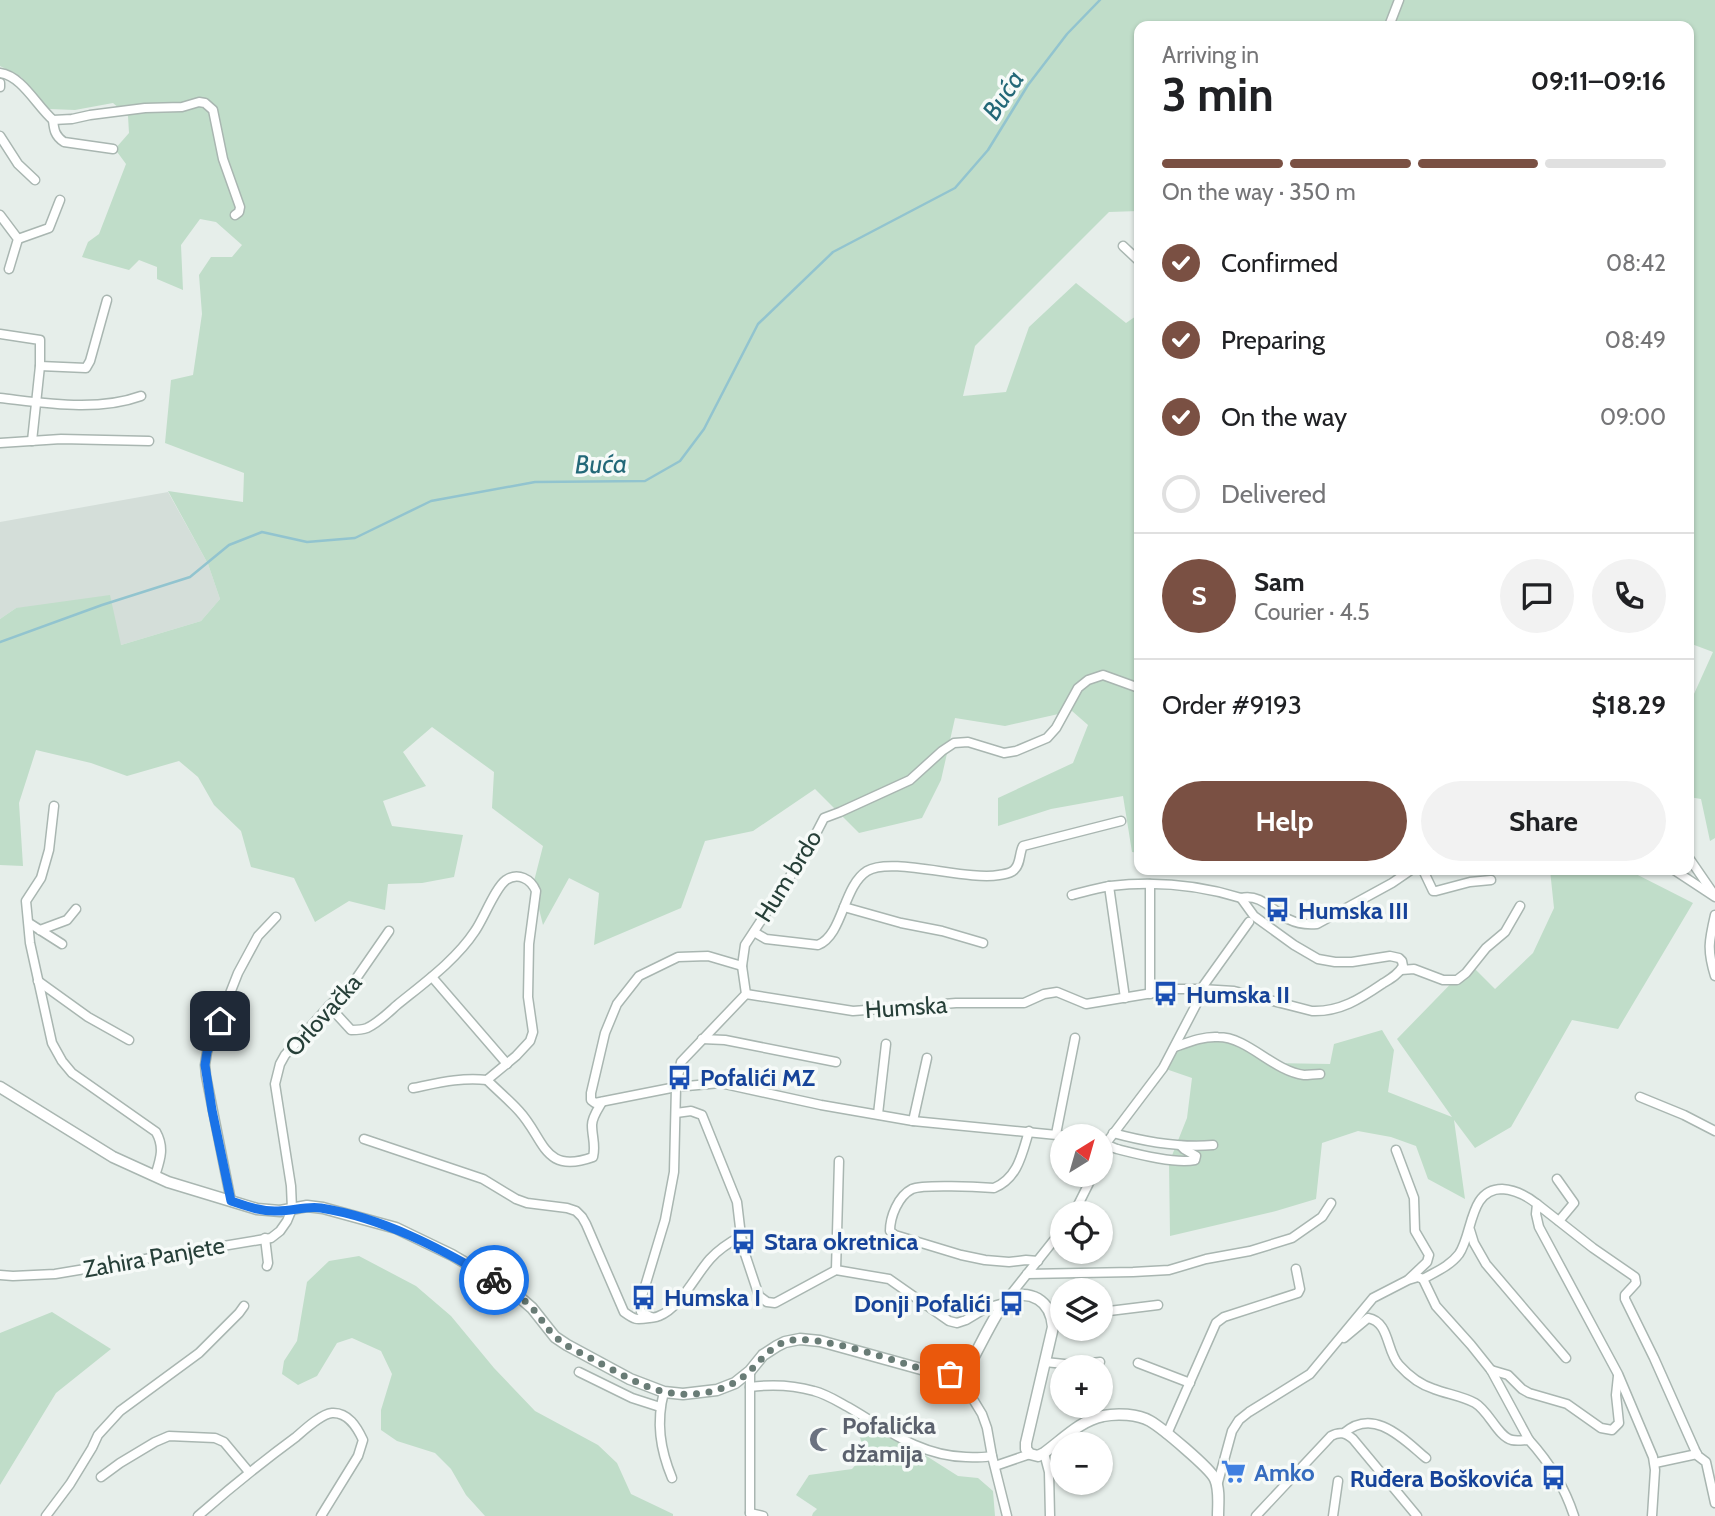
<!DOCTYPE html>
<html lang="en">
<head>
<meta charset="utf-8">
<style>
	:root { --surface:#fff; --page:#f2f2f2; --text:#202124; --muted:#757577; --line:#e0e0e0; --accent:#7a5043 }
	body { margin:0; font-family:Cabin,sans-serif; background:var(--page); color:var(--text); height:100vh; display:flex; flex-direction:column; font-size:26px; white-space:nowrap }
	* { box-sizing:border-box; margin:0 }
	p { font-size:23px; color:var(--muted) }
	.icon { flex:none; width:38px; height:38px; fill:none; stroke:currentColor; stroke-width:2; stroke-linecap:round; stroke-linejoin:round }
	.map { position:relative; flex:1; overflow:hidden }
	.drawer { position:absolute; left:1134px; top:21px; width:560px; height:854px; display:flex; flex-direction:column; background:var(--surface); border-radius:14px; box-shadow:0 2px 5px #0004 }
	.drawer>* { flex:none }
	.needle { width:46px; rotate:37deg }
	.tools { position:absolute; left:1050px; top:1124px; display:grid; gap:14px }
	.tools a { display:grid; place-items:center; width:63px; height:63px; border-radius:50%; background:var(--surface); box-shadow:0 2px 5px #0004; font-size:35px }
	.pin { position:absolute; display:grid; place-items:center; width:60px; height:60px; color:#fff; margin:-30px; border-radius:14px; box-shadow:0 4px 10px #0006 }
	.courier { position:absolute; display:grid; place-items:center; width:70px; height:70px; margin:-35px; border:5px solid #1a73e8; border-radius:50%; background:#fff; color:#222; box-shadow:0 2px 9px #0007 }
	.summary em { font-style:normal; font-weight:700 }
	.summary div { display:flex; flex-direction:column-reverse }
	.summary { display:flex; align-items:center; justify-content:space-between; height:119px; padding:0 28px }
	h1 { font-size:46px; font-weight:700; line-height:52px }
	.bar { display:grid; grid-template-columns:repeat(4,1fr); gap:10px 7px; align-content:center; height:84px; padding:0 28px }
	.bar i { height:9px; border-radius:5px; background:var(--line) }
	.bar .on { background:var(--accent) }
	.bar p { grid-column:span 4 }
	.line { display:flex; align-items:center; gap:18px; padding:0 28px; border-top:2px solid var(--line) }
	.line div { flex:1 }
	.round { display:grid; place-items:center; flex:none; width:74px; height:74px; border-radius:37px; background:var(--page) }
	ol { padding:0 28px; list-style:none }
	li { display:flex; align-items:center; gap:21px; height:77px }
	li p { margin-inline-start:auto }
	li .icon { padding:7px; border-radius:50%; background:var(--accent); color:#fff; stroke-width:4 }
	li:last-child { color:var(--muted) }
	li i { width:38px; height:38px; border:4px solid var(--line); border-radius:50% }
	.cta { display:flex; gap:14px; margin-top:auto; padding:14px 28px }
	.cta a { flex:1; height:80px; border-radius:42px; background:var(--accent); color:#fff; font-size:28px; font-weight:700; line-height:80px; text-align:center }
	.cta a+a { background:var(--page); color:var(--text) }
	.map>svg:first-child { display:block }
	.built { fill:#d4ded9 }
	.green { fill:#c0ddc9 }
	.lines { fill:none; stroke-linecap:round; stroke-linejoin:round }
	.stream { stroke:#92c4cf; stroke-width:2.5 }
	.minor-casing { stroke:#a9b6b1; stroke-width:11 }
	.tertiary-casing { stroke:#a9b6b1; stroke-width:13 }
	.minor { stroke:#fff; stroke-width:8 }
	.tertiary { stroke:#fff; stroke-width:10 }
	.done { stroke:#697c76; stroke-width:7; stroke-dasharray:0 12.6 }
	.route { stroke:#1a73e8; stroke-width:9 }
	.labels { text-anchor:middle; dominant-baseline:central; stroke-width:7; stroke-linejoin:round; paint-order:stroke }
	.street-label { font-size:24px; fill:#263f38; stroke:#f6faf8 }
	.transit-label { font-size:24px; font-weight:bold; fill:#164399; stroke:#f6faf8; text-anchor:start }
	.worship-label { font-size:24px; font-weight:bold; fill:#5b616d; stroke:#f6faf8; text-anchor:start }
	.shop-label { font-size:24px; font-weight:bold; fill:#366cbe; stroke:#f6faf8; text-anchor:start }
	.water-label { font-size:26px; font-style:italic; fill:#236878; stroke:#f6faf8 }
</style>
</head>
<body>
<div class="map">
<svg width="1715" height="1516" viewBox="0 0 1715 1516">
	<rect width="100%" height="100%" fill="#e6eeea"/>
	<!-- built -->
	<polygon class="built" points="168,492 208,564 220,599 201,621 121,645 16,608 0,619 0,522"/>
	<!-- green -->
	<g class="green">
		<polygon points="0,0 1715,0 1715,838 1710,841 1701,799 1689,797 1689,705 1713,652 1689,643 1689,26 1139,26 1139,211 1109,212 975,346 963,396 1006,392 1029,327 1076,283 1126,323 1139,314 1139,853 1132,852 1123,796 1051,809 998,826 998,798 1073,763 1088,725 1072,711 1005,726 955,718 941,780 922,818 859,833 815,789 753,831 705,841 681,908 594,945 599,893 569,878 543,925 533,885 543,846 492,808 494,772 432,727 403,752 426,786 383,801 392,826 463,835 454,877 422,883 388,884 385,910 349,901 315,922 294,878 251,867 241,831 214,805 198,777 179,761 127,776 91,763 36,750 19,803 23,866 0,865 0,619 16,608 110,595 121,645 201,621 220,599 208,564 168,491 243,502 244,473 165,443 171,380 193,375 202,314 199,275 211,257 232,257 242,245 216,222 200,219 181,245 183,290 157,279 157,267 139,260 129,270 82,257 88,242 99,234 126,164 115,149 129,133 128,116 113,103 75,110 49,109 21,77 0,66"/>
		<polygon points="1550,870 1628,870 1693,903 1618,1029 1572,1020 1511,1127 1475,1148 1454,1120 1465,1199 1428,1179 1416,1146 1391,1137 1358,1131 1322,1143 1316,1199 1276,1211 1170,1236 1169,1163 1187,1118 1192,1078 1163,1068 1169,1058 1190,1042 1236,1041 1272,1063 1330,1064 1334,1044 1382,1030 1394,1050 1388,1092 1452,1117 1397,1039 1470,964 1495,989 1533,953 1554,908"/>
		<polygon points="359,1256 416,1286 451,1316 494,1368 535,1411 598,1445 617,1463 631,1494 673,1514 673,1516 485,1516 466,1495 451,1469 435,1453 397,1441 381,1430 381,1410 392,1374 381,1351 352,1338 337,1343 317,1376 298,1385 282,1374 284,1361 297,1341 307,1282 329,1261"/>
		<polygon points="52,1312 111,1349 56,1393 0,1485 0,1333"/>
		<polygon points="853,1420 928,1457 958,1476 978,1478 993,1491 995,1516 812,1516 813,1513 817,1509 796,1495 809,1475 852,1469 866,1453"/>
	</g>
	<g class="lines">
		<!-- stream -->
		<polyline class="stream" points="0,642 102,605 190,577 229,545 262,532 307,542 355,538 431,501 535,482 645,481 680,461 704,429 758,324 833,252 955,188 988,150 1028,85 1067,34 1100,0"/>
		<defs>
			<g id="minor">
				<polyline points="1389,26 1399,0"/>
				<path d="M0 73C22 76 36 105 53 120L72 119 90 115 145 108 182 107 199 102 205 103 213 110 223 159 240 207 239 212 235 215"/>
				<polyline points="0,83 0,87"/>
				<path d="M53 120C54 130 55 136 64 142L113 149"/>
				<polyline points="0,136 18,164 35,180"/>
				<polyline points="0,215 18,239 9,269"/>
				<polyline points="18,239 49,228 60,200"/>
				<polyline points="1123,246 1139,261"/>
				<polyline points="0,334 40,340 40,366 32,441"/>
				<polyline points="40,366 86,368 90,361 107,300"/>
				<path d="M0 398C45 403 97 412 141 396"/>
				<polyline points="0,443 61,439 149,441"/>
				<path d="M54 806 49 850 41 878 26 901 30 943 52 1043 62 1061 72 1073 156 1132C165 1148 160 1160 155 1176"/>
				<polyline points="1689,858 1713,893"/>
				<polyline points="1423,870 1433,891 1436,891 1470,882 1491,880"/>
				<polyline points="1674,870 1715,897"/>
				<polyline points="1150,884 1150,994"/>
				<polyline points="1109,886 1125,998"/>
				<path d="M1072 895C1084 892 1097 888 1110 886 1153 881 1199 885 1241 898 1260 893 1273 911 1288 919 1298 924 1306 925 1317 924L1392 883 1411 870"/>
				<polyline points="844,907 901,923 942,931 983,943"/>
				<path d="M1715 915C1709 941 1707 950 1715 976"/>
				<polyline points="29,923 62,944"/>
				<polyline points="40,930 67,920 76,909"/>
				<path d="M754 932 766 939 818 945C843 935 843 886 867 871 891 856 966 881 999 875 1004 874 1010 874 1014 870 1021 864 1019 853 1023 846L1121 821"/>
				<polyline points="742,966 708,956 678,957 639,976 617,1004 605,1033 591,1093 591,1100 595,1103 676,1087 720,1083 821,1105 913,1121 1067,1136"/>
				<polyline points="1401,970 1414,969 1443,980 1457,980 1466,973 1486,948 1505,932 1520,906"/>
				<polyline points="432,977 507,1064"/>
				<polyline points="38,981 88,1017 129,1040"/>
				<polyline points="746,994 742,966 745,945 808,849 824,818 840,812 910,780 942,751 954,743 968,742 1004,753 1016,751 1047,738 1056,728 1078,688 1088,680 1103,675 1139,688"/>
				<path d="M329 1006 351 1030C357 1030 362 1030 367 1028 378 1023 388 1013 397 1005 424 983 456 960 475 931 484 918 495 888 506 880 518 872 531 879 536 891L529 944 528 997 533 1032 530 1041 516 1056 487 1080C461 1077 438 1083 413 1088"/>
				<polyline points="702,1039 725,1040 836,1062"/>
				<path d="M1175 1047C1189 1042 1204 1036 1218 1037 1248 1037 1273 1071 1304 1075 1309 1075 1315 1074 1320 1074"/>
				<path d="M487 1080C497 1090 509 1100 519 1111 545 1139 543 1175 593 1157 596 1145 592 1137 592 1125 592 1117 598 1109 602 1102"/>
				<polyline points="1640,1097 1684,1115 1715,1131"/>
				<polyline points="676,1113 691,1111 702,1115 737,1202 741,1236 745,1254 759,1296 767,1302 775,1303 836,1270 889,1279 949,1321 957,1323 966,1320 986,1308 1004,1303 1062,1230"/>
				<polyline points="878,1114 886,1044"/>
				<polyline points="913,1121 927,1058"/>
				<path d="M1029 1131C1022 1154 1018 1178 994 1188 979 1187 923 1184 912 1189 898 1196 890 1217 890 1231L895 1235 961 1255 985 1260 1009 1262 1026 1260 1038 1261"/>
				<path d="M1113 1133C1146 1142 1179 1148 1213 1145"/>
				<polyline points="1056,1134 1075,1038"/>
				<path d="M364 1139 483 1179 516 1199 527 1203 567 1208 576 1211 582 1217 586 1224 624 1312C635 1320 636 1320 649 1318 654 1317 655 1318 659 1316 680 1308 695 1276 710 1259 718 1250 730 1242 741 1236"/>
				<path d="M1101 1143C1107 1144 1111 1147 1117 1149 1137 1154 1175 1164 1195 1160L1196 1156 1184 1149 1181 1146"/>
				<polyline points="1101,1150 1163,1068 1197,1003 1201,989 1249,922"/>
				<polyline points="1396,1150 1414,1198 1415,1231 1429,1255 1427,1262 1409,1279"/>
				<polyline points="1557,1179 1574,1203 1559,1221"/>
				<polyline points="231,1201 206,1076 205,1065 207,1052 238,973 258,936 276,917"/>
				<polyline points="1537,1204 1593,1248 1635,1277 1636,1283 1625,1295 1625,1299 1654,1358 1695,1450 1698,1456 1706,1462 1715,1503"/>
				<polyline points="1074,1213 1089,1183 1091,1174"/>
				<polyline points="1470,1230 1474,1243 1486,1264 1566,1358"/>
				<polyline points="265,1238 268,1263 267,1266"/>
				<polyline points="836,1270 839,1161"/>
				<polyline points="1027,1274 1133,1272 1169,1270 1206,1259 1250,1251 1292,1238 1322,1217 1331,1203"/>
				<polyline points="0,1275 13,1276 55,1274 271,1238 280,1231 287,1221 292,1209 291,1186 275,1084 280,1064 285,1055 329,1006 353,983 389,931"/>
				<polyline points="1423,1279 1436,1306 1471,1345 1491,1370 1529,1440"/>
				<polyline points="1101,1312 1158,1305"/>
				<path d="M651 1317 641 1312 640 1303 665 1220 674 1172 676 1087 681 1062 746 994 853 1011 956 1003H1024L1044 994 1057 992 1086 1004 1177 989H1201L1234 991 1312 1011C1340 1012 1360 999 1382 984 1390 979 1398 975 1403 966L1402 961 1399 958 1390 956 1352 962H1335L1318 959 1294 945 1254 916 1241 898"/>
				<path d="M1344 1338 1368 1318C1390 1322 1386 1351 1399 1365 1408 1375 1421 1385 1434 1389 1447 1394 1462 1396 1475 1403 1489 1411 1498 1437 1512 1440 1517 1441 1524 1440 1529 1440 1549 1462 1565 1488 1574 1516"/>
				<polyline points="1045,1362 1074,1365 1100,1362"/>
				<polyline points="1138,1363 1190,1383"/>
				<polyline points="1491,1370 1508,1375 1522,1389 1529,1393 1567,1404 1601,1428 1612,1430 1619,1423 1616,1395 1618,1376"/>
				<polyline points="750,1371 750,1513"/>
				<polyline points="579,1372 632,1398 660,1407"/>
				<polyline points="957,1373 982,1414 987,1428 992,1456 1007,1516"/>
				<path d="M750 1387C772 1384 793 1385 814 1391 826 1394 837 1401 848 1407 886 1429 920 1456 966 1457 975 1457 983 1458 992 1456"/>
				<path d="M664 1392C656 1422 660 1449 672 1478"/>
				<path d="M1344 1433C1374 1407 1403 1439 1426 1458"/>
				<polyline points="1167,1434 1216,1323 1224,1317 1298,1293 1300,1289 1296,1269"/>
				<polyline points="1044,1453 1049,1472 1050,1516"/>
				<polyline points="1655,1463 1697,1454"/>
				<polyline points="995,1466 1030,1454"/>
				<polyline points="101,1477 120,1463 155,1442 169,1436 215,1438 224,1442 249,1472"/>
				<path d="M1217 1486 1232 1431 1239 1420 1249 1412 1310 1374 1373 1298 1408 1280 1418 1277 1423 1279C1435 1272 1450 1266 1459 1254 1473 1234 1469 1189 1502 1189 1516 1190 1526 1195 1537 1204L1536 1214 1539 1227 1618 1374 1653 1457 1655 1470 1652 1516"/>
				<polyline points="750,1513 763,1516"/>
				<polyline points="46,1516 70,1484 92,1448 98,1435 120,1411 199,1353 239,1313 244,1306"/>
				<path d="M198 1516C230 1488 262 1462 296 1437 304 1430 321 1414 332 1413 348 1412 357 1427 363 1440L358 1456 321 1516"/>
				<path d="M1256 1516 1331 1436C1340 1431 1346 1433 1353 1439L1417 1516"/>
				<polyline points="1333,1516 1338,1481"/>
			</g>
			<path id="tertiary" d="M0 1087 113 1157 168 1182 257 1209 280 1211 307 1206 323 1208 396 1228 452 1255 510 1289 532 1308 555 1337 567 1345 630 1379 664 1392 683 1394 717 1390 735 1383 750 1371 763 1355 777 1346 785 1342 800 1339 820 1341 932 1372C951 1375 959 1376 972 1360 979 1348 998 1308 1006 1301 1015 1294 1027 1293 1038 1299 1048 1305 1052 1315 1053 1327L1026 1443V1449L1030 1454 1038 1456 1044 1453C1062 1440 1081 1420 1103 1416 1117 1413 1138 1414 1150 1421 1162 1428 1210 1468 1215 1479 1220 1490 1218 1504 1218 1516"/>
		</defs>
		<!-- minor casing -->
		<use href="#minor" class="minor-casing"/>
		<!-- tertiary casing -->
		<use href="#tertiary" class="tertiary-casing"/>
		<!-- minor -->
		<use href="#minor" class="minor"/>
		<!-- tertiary -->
		<use href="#tertiary" class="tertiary"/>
	</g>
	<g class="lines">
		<!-- done -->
		<path class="done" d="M494 1280C507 1288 521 1296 532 1308 541 1317 546 1329 556 1337 566 1347 580 1352 592 1359 614 1370 641 1387 665 1392 694 1398 728 1392 750 1371 761 1360 771 1346 787 1341 818 1333 898 1362 932 1372L950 1374"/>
		<!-- route -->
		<path class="route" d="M220 1021 207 1052 205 1065 212 1110 231 1201C246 1206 262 1212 278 1211 293 1211 305 1206 321 1208 383 1218 440 1248 494 1280"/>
	</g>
	<!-- icons -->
	<defs>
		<symbol id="bus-bare" viewBox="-9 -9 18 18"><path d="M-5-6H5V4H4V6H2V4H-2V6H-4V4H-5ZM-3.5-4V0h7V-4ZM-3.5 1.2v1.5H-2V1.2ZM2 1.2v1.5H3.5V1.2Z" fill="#1a4fb4" stroke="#f6faf8" stroke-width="2.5" paint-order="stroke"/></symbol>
		<symbol id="mosque-bare" viewBox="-9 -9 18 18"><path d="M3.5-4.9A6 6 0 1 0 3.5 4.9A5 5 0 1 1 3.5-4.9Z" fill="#6b7280" stroke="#f6faf8" stroke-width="2.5" paint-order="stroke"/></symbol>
		<symbol id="supermarket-bare" viewBox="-9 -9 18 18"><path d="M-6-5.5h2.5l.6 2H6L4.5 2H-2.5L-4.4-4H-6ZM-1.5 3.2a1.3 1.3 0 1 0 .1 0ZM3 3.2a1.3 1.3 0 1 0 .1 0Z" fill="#3f7fe0" stroke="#f6faf8" stroke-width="2.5" paint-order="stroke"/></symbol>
	</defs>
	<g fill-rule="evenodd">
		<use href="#bus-bare" x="1260" y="892" width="35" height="35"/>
		<use href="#bus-bare" x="1148" y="976" width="35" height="35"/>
		<use href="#bus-bare" x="662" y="1060" width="35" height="35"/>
		<use href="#bus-bare" x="726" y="1224" width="35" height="35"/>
		<use href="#bus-bare" x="626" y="1280" width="35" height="35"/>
		<use href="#bus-bare" x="994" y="1286" width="35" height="35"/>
		<use href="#mosque-bare" x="804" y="1422" width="35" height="35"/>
		<use href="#supermarket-bare" x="1216" y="1454" width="35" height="35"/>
		<use href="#bus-bare" x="1536" y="1460" width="35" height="35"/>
	</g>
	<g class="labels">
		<!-- street labels -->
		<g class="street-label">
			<text transform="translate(788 876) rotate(-58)">Hum brdo</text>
			<text transform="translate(906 1007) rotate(-4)">Humska</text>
			<text transform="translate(323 1015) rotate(-48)">Orlovačka</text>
			<text transform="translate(154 1257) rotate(-10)">Zahira Panjete</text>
		</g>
		<!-- transit labels -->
		<g class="transit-label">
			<text x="1298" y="910">Humska III</text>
			<text x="1186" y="994">Humska II</text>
			<text x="700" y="1077">Pofalići MZ</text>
			<text x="764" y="1241">Stara okretnica</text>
			<text x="664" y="1297">Humska I</text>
			<text x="991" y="1303" text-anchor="end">Donji Pofalići</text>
			<text x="1533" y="1478" text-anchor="end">Ruđera Boškovića</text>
		</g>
		<!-- worship labels -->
		<g class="worship-label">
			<text x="842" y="1425">Pofalićka<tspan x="842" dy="28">džamija</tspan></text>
		</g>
		<!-- shop labels -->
		<g class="shop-label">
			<text x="1254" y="1472">Amko</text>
		</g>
		<!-- water labels -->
		<g class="water-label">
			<text transform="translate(1003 95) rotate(-57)">Buća</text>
			<text transform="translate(601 464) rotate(-1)">Buća</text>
		</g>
	</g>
</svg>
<div class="tools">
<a><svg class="needle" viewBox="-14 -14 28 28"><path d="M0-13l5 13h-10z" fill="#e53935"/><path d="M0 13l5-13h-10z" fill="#757577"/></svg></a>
<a><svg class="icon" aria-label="locate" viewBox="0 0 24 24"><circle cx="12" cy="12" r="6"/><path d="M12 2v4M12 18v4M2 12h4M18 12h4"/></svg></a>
<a><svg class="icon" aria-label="layers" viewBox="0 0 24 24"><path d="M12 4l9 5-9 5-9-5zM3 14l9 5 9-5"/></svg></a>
<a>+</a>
<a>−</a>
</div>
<div class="pin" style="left:950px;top:1374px;background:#ea580c"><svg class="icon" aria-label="bag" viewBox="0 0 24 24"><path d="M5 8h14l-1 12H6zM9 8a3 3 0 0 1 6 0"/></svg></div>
<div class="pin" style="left:220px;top:1021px;background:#1f2937"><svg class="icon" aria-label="home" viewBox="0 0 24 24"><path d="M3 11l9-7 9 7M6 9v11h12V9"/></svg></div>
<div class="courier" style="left:494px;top:1280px"><svg class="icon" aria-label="bike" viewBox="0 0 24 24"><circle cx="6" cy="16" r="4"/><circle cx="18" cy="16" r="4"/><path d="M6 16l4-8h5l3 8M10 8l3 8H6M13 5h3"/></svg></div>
<section class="drawer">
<div class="summary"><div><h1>3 min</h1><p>Arriving in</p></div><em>09:11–09:16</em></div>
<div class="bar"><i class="on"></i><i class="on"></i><i class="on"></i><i></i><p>On the way · 350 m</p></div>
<ol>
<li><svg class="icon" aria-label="check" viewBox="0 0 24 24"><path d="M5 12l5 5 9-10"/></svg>Confirmed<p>08:42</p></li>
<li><svg class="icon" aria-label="check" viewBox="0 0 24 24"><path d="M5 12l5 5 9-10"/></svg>Preparing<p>08:49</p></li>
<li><svg class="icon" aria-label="check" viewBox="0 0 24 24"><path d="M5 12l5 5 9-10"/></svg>On the way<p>09:00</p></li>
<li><i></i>Delivered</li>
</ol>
<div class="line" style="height:126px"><b class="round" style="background:var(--accent);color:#fff">S</b><div><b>Sam</b><p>Courier · 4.5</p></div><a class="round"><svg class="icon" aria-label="chat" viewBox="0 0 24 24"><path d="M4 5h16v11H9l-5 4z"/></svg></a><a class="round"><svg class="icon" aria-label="phone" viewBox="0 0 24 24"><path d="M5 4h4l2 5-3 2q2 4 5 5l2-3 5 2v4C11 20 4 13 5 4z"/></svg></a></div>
<div class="line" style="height:91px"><div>Order #9193</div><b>$18.29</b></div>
<div class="cta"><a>Help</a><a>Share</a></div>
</section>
</div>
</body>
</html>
